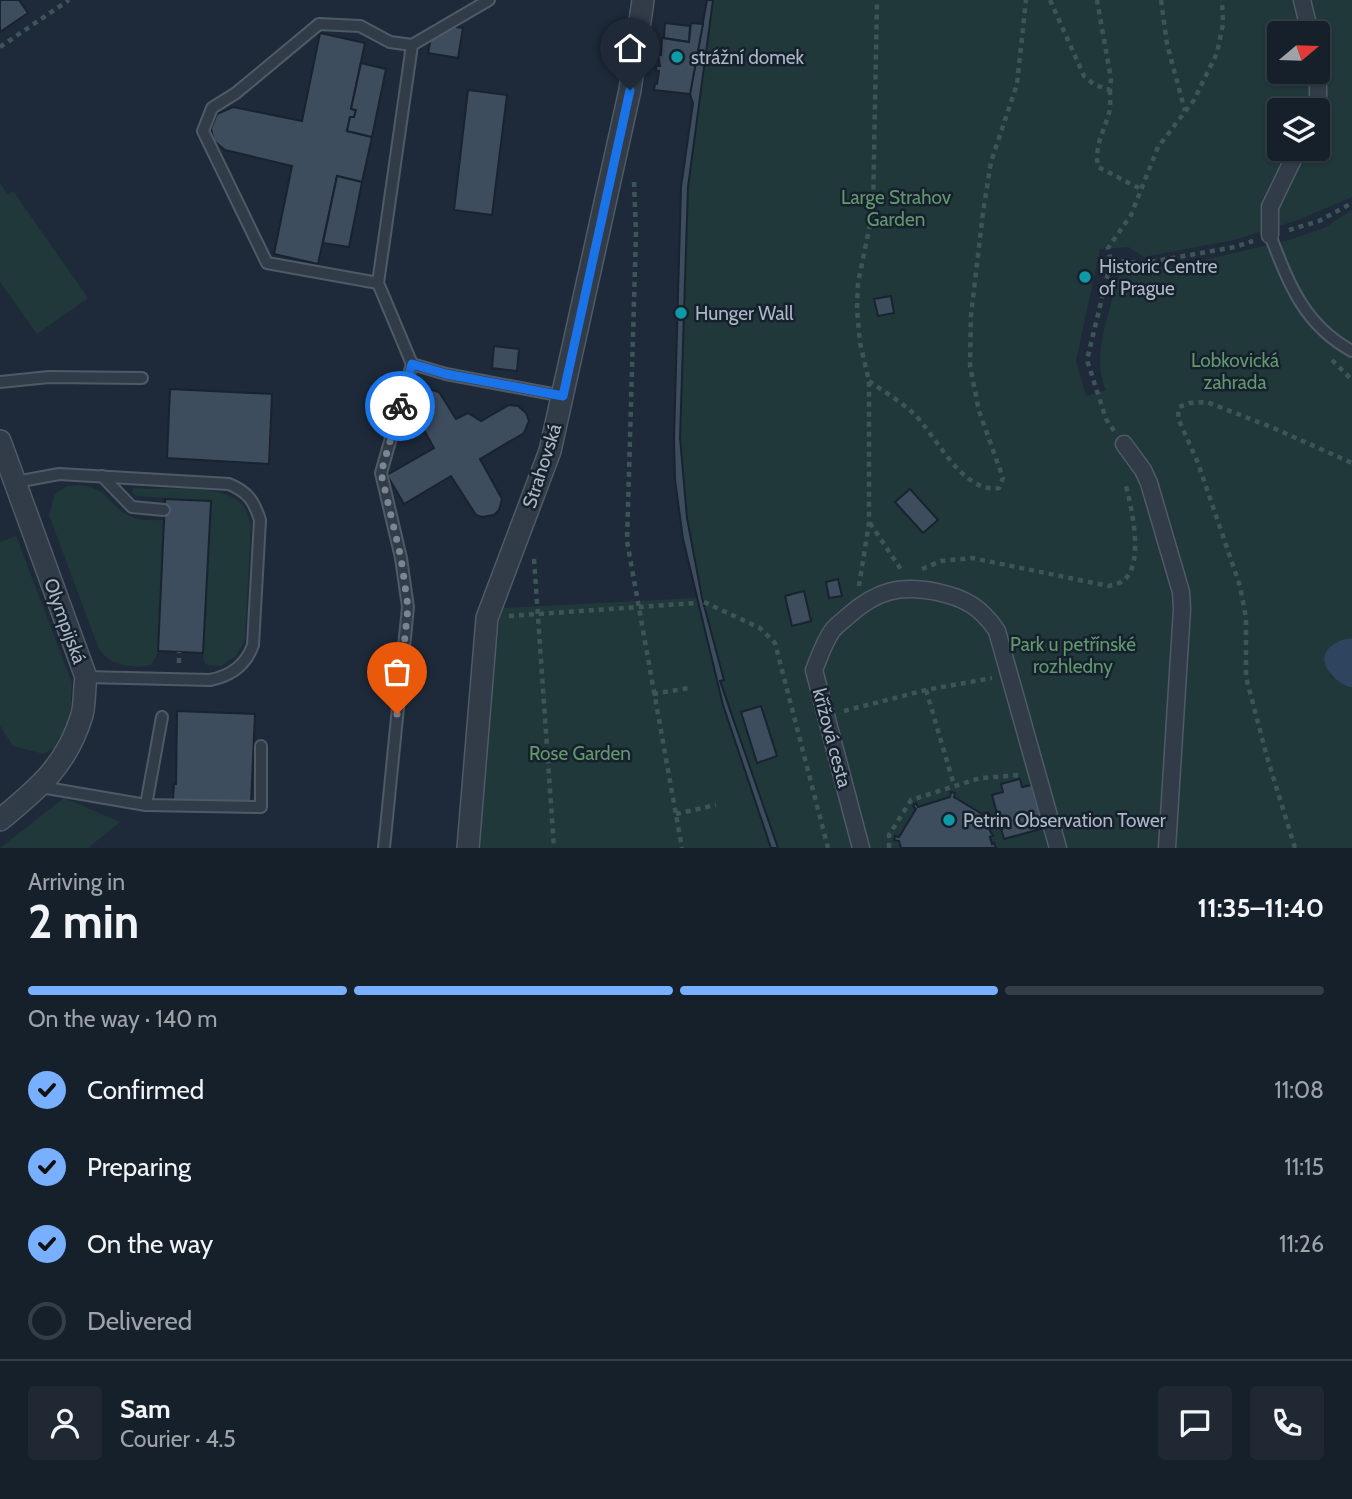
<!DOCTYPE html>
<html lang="en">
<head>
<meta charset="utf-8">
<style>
	:root { --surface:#16202b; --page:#1f2833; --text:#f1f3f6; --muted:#9ea3a9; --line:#353e47; --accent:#78b0ff }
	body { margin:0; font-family:Cabin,sans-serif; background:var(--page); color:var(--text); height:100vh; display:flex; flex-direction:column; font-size:26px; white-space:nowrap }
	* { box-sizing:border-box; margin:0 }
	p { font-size:23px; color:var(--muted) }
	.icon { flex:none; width:38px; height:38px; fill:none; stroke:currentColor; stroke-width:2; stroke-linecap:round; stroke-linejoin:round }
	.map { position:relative; height:848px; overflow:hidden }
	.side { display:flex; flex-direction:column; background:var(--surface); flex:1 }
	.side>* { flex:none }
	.needle { width:46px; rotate:71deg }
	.fabs { position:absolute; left:1267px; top:21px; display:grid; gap:14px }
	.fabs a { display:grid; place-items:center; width:63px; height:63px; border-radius:7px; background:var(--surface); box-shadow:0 2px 5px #0004,0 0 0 2px var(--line); font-size:35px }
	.pin { position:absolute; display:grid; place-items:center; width:60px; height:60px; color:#fff; margin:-72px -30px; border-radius:50% 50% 50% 0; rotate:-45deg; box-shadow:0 0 7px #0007 }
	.pin .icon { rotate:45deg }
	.courier { position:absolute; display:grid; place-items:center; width:70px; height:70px; margin:-35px; border:5px solid #1a73e8; border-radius:50%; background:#fff; color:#222; box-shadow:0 2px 9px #0007 }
	.head em { font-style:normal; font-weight:800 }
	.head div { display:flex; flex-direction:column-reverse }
	.head { display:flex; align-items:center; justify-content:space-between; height:119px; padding:0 28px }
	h1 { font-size:46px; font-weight:800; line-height:52px }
	.bar { display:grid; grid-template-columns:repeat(4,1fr); gap:10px 7px; align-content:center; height:84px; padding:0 28px }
	.bar i { height:9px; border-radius:5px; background:var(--line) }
	.bar .current { background:var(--accent) }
	.bar p { grid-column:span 4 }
	.line { display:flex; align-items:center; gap:18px; padding:0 28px; border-top:2px solid var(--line) }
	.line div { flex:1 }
	.round { display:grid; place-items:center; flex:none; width:74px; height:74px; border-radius:7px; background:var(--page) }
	ol { padding:0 28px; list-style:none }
	li { display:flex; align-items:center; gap:21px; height:77px }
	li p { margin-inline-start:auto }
	li .icon { padding:7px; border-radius:50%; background:var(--accent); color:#111; stroke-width:4 }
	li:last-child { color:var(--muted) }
	li i { width:38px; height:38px; border:4px solid var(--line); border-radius:50% }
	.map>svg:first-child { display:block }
	.green { fill:#20383a; fill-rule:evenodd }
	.water { fill:#2e4560 }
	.building { fill:#3e4d5e; stroke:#192330; stroke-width:2 }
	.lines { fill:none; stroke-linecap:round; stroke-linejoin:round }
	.service-casing { stroke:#4f5a67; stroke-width:14 }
	.pedestrian-casing { stroke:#4f5a67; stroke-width:19 }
	.minor-casing { stroke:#4f5a67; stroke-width:24 }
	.path { stroke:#3d5558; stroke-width:4.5; stroke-dasharray:5 5; stroke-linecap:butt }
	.service { stroke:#323c49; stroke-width:10 }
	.pedestrian { stroke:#323c49; stroke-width:16 }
	.minor { stroke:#323c49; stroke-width:21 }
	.done { stroke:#7a8695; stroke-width:7; stroke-dasharray:0 12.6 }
	.route { stroke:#1a73e8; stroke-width:9 }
	.culture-dot { fill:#0f9aa8; stroke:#17212e; stroke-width:2.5 }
	.labels { text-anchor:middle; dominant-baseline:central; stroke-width:5; stroke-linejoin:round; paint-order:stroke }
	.poi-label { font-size:19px; fill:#acb7c6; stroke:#17212e; text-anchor:start }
	.park-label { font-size:19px; fill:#61996d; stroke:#17212e }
	.street-label { font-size:19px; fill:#acb7c6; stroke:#17212e }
</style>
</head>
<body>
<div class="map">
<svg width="1352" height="848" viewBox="0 0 1352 848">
	<rect width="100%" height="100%" fill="#1e2a39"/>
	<!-- green -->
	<g class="green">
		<path d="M713 0H1352V197L1298 220 1234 240 1144 257 1128 247 1100 249 1076 361 1086 396 1106 390C1090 357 1111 309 1119 275L1123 270 1178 266 1289 240 1324 228 1352 210V638C1327 644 1320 652 1331 677L1352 687V848H996L994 844H992L990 837 992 835 987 825 989 824 987 817 989 814 987 812 984 815 954 797 955 793 951 792 950 797 918 807 916 803 913 805 916 809 899 837H895V840L899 841 901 848H778L721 681 724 679 702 598 687 518 680 439 688 187ZM1279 33H1318V72H1279ZM1279 110H1318V149H1279ZM837 580 841 596 830 598 826 582ZM804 592 810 621 792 626 785 596ZM761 706 776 756 757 762 741 713ZM1019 779 1022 787 1032 785 1044 828 1004 838 992 796 1003 792 1001 784Z"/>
		<polygon points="0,183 8,195 13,191 88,298 37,334 0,282"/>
		<path d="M78 485C112 487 109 511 135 518 144 521 155 520 164 520L158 653 151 665C133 669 110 666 99 649L49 515 55 494 67 486Z"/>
		<path d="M134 488C165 491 219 482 242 504 247 510 248 517 251 524L245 640 236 656 221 666 207 665 203 659 210 501 136 496 132 492Z"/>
		<polygon points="16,536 72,683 70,718 54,748 44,754 13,746 0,726 0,542"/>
		<polygon points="696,598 724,706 771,848 476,848 501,608"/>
		<polygon points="64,798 120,822 88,848 0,848"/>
	</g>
	<!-- water -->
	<path class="water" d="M1352 638V687H1350C1331 681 1311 656 1336 643 1340 640 1347 639 1352 638Z"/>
	<!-- building -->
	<g class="building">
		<polygon points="0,0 19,0 28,13 0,32"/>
		<polygon points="707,0 713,0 688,187 680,438 687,518 702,598 724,680 720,681 778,848 771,848 723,705 683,539 675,480 674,439 681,187 693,103 690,94"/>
		<polygon points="434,23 463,28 458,58 428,53"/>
		<polygon points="665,23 690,26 689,42 664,38"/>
		<polygon points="691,23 703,24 690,94 654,90 655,84 657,84 659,71 656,70 656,66 660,66 658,55 661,55 662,38 689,42"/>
		<polygon points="320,33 365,43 351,109 356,110 354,117 350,117 347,131 372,137 362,182 337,176 318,264 274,254 292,166 225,150 214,141 211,129 217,114 233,107 302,121"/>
		<polygon points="361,63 386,69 372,137 347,131 350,117 354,117 356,110 351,109"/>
		<polygon points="468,90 507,95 492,215 454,210"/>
		<polygon points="337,176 362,182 349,247 323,243"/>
		<polygon points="891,296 894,313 878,316 874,299"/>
		<polygon points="494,346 519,349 517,371 492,368"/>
		<polygon points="425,388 439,392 456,419 468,413 481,421 509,405 518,406 526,413 529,421 524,433 480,459 502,499 499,510 494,515 482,517 476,515 451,476 404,504 387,475 434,448 412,408 413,399"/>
		<polygon points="170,389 272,394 269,464 167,458"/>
		<polygon points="910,489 938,520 923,533 895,502"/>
		<polygon points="165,499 211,501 203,653 158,651"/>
		<polygon points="838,579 842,596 829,598 826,582"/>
		<polygon points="804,591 811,621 792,626 785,596"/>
		<polygon points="761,706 777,756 757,763 741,712"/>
		<polygon points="177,711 255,714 251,803 173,800 174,784 176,784"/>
		<polygon points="1020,779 1022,787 1032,785 1044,828 1004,839 992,795 1003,792 1001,784"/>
		<polygon points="951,792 955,793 954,797 984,815 988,812 990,815 987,817 989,824 987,825 993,836 990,837 992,844 994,843 996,848 901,848 899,841 894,840 895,836 899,837 916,809 913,806 916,803 918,807 950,797"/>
	</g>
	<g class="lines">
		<defs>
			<g id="service">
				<path d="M1270 235C1289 284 1304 325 1352 351"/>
				<polyline points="378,283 267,263 203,131 212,108 236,93 319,24 360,26 390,42 412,45"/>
				<polyline points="412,364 378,283 412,45 489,0"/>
				<polyline points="0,382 49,377 142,378"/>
				<polyline points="102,476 132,507 164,510"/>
				<path d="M16 482 59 474 229 484C248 492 254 501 260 520L253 645C246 665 231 676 210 680L86 677"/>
				<polyline points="41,787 146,805 261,807 261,746"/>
				<polyline points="146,805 162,717"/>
				<polyline points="384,848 408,607 401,558 381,473 412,364 446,374 563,396"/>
			</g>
			<g id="pedestrian">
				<polyline points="1302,0 1310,33"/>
				<polyline points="1316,110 1318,97 1318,68"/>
				<polyline points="1270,235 1270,207 1298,149"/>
				<polyline points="1124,444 1143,470 1149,483 1181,592 1182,609 1167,848"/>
				<path d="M861 848 814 670C819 658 824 642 832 631 836 625 843 621 848 616 876 591 900 584 937 592 965 598 981 607 997 631L1058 848"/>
			</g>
			<g id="minor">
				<path d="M0 441 86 677C84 689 85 703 82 715 67 765 38 789 0 820"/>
				<polyline points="468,848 487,618 550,451 630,90 643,0"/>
			</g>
		</defs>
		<!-- service casing -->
		<use href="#service" class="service-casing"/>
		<!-- pedestrian casing -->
		<use href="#pedestrian" class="pedestrian-casing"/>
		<!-- minor casing -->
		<use href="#minor" class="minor-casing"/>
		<!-- path -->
		<g class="path">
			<polyline points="1050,0 1084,76 1095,85 1110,90 1111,79 1097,0"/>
			<polyline points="1161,0 1167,44 1185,111"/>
			<polyline points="0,47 69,0"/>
			<path d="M1110 90C1110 97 1111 106 1109 113 1104 132 1094 146 1098 167L1141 189"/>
			<polyline points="634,182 636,233 627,541 682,848"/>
			<polyline points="1289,230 1319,221 1352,203"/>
			<polyline points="1111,261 1145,263 1235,247 1253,241"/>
			<polyline points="1332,360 1352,380"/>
			<path d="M869 381C883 391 900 401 913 413 937 436 962 494 999 488L1003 478 979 411 970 366 971 315 983 212 991 162 1017 84 1026 0"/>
			<polyline points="1114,431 1106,419 1087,360 1111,261 1108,248 1131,215 1158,147 1194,100 1217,53 1223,24 1222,0"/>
			<polyline points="870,523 902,571"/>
			<polyline points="534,559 554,848"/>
			<path d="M922 569 941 561 972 558 1109 586C1114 584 1120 584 1124 580 1145 563 1131 505 1125 482"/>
			<polyline points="859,586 869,523 869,381 860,343 857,309 858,283 873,210 877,0"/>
			<polyline points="704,602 760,628 775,643 828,848"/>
			<polyline points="509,616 696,603"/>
			<polyline points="179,663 179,652"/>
			<polyline points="926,690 954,785"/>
			<polyline points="653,694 689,688"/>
			<polyline points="844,711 926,690 992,678"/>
			<polyline points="676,814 716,805"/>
			<polyline points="889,848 889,835 911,800 980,778 1020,775"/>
			<polyline points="1295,848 1267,757 1246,677 1246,618 1240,586 1198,463 1178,418 1179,407 1189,403 1207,402 1271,427 1352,463"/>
		</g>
		<!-- service -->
		<use href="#service" class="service"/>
		<!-- pedestrian -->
		<use href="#pedestrian" class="pedestrian"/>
		<!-- minor -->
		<use href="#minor" class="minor"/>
	</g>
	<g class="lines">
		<!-- done -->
		<polyline class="done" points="397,714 408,607 401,558 381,473 400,406"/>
		<!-- route -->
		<polyline class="route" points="400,406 412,364 446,374 563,396 630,90"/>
	</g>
	<!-- markers -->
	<g class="culture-dot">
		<circle cx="677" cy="57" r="7"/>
		<circle cx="1085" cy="277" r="7"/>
		<circle cx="681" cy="313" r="7"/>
		<circle cx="949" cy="820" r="7"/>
	</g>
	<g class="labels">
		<!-- poi labels -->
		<g class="poi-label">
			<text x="691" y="57">strážní domek</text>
			<text x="1099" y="266">Historic Centre<tspan x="1099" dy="22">of Prague</tspan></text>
			<text x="695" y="313">Hunger Wall</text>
			<text x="963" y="820">Petrin Observation Tower</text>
		</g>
		<!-- park labels -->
		<g class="park-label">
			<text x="896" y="197">Large Strahov<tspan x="896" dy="22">Garden</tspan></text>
			<text x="1235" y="360">Lobkovická<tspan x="1235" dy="22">zahrada</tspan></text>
			<text x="1073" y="644">Park u petřínské<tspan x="1073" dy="22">rozhledny</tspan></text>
			<text x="580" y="753">Rose Garden</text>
		</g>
		<!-- street labels -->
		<g class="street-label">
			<text transform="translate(542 466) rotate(-72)">Strahovská</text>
			<text transform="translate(65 621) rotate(70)">Olympijská</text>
			<text transform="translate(832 738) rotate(75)">křížová cesta</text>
		</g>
	</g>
</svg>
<div class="fabs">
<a><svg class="needle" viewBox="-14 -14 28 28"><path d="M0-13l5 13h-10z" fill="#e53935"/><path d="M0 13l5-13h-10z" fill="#9ea3a9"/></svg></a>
<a><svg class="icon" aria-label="layers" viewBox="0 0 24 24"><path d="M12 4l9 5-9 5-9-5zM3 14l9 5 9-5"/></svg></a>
</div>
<div class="pin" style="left:397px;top:714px;background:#ea580c"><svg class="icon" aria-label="bag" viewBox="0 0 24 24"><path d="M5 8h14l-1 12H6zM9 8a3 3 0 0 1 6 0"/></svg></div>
<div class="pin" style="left:630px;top:90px;background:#1f2937"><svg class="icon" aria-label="home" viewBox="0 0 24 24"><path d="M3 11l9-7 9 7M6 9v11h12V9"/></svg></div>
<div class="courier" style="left:400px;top:406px"><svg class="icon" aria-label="bike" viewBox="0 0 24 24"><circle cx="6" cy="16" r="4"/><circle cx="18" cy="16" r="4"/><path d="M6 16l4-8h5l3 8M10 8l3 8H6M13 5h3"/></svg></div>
</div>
<section class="side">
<div class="head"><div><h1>2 min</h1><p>Arriving in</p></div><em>11:35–11:40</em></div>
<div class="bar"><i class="current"></i><i class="current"></i><i class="current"></i><i></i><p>On the way · 140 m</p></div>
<ol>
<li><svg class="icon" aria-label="check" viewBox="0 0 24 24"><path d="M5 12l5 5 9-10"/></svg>Confirmed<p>11:08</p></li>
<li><svg class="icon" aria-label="check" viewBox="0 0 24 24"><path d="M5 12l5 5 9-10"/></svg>Preparing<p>11:15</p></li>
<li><svg class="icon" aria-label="check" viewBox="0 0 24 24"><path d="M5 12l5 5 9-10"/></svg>On the way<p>11:26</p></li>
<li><i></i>Delivered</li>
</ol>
<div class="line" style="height:126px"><a class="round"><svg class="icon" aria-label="person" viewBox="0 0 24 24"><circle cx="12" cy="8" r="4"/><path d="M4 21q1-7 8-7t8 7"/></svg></a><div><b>Sam</b><p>Courier · 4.5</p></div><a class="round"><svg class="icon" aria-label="chat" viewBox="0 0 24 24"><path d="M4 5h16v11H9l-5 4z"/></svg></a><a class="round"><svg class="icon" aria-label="phone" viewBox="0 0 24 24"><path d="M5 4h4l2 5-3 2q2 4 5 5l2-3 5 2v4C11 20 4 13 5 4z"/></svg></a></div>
</section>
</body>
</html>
